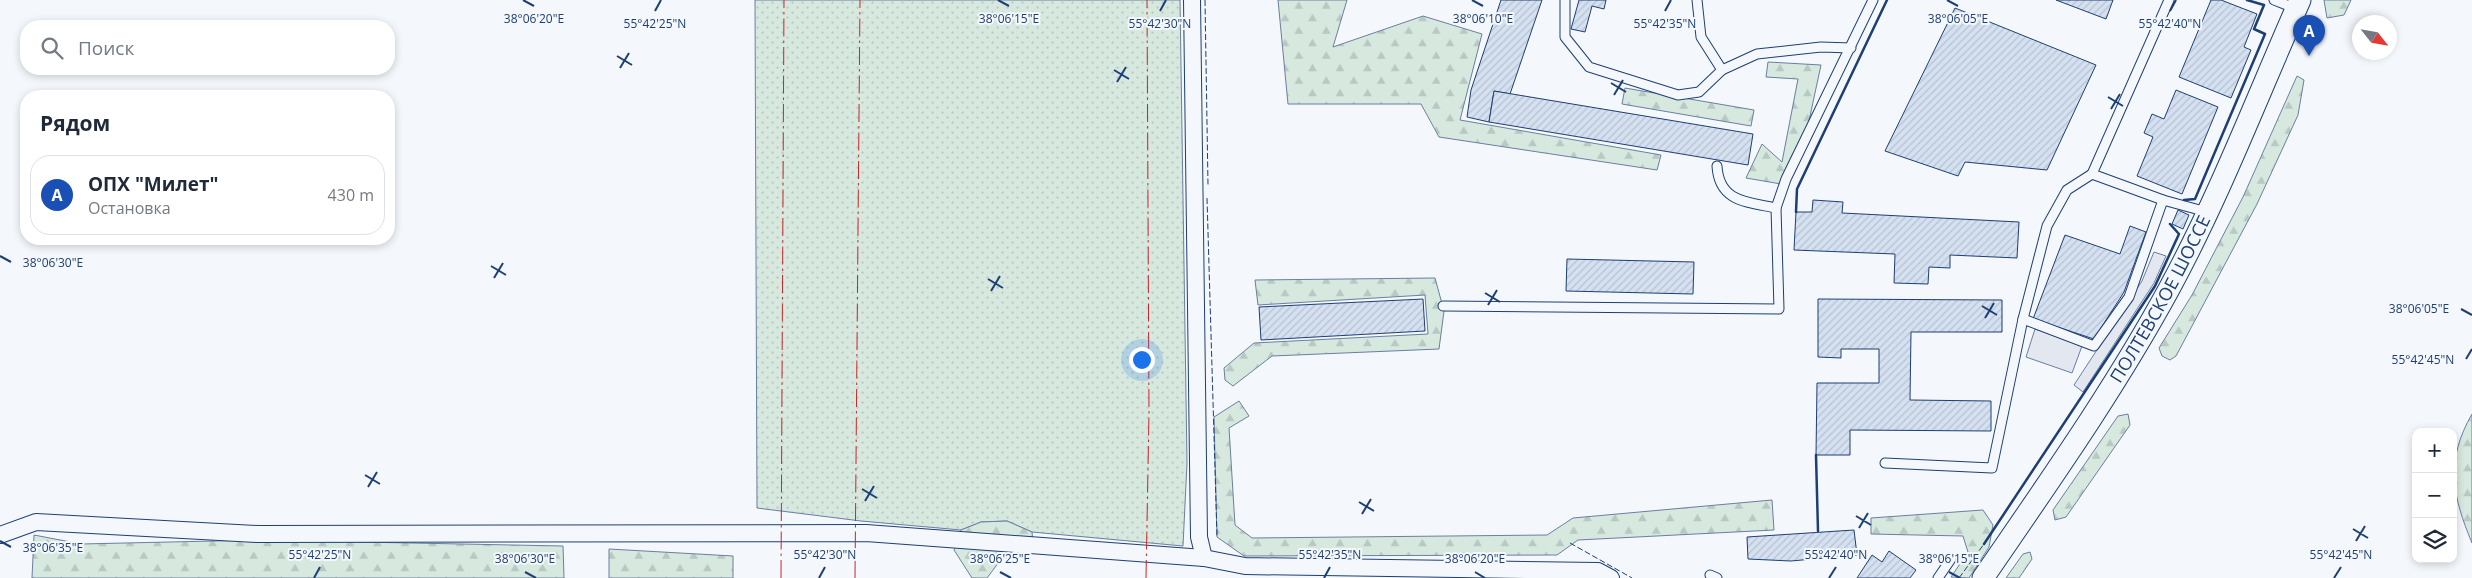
<!DOCTYPE html>
<html lang="ru">
<head>
<meta charset="utf-8">
<style>
  :root { --surface:#fff; --page:#f2f2f3; --text:#1f2937; --muted:#747a83; --line:#e0e1e3; --accent:#db2777 }
  body { margin:0; font-family:"Open Sans",sans-serif; background:var(--page); color:var(--text) }
  .controls { position:absolute; right:15px; bottom:15px; display:grid; overflow:hidden; border-radius:10px; box-shadow:0 2px 8px #0003 }
  .controls button { width:45px; height:45px; display:grid; place-items:center; padding:0; border:0; border-bottom:1px solid var(--line); background:var(--surface); color:var(--text); font:25px sans-serif }
  .compass { position:absolute; left:2352px; top:15px; width:45px; height:45px; border-radius:50%; background:var(--surface); box-shadow:0 2px 8px #0003; rotate:121deg }
  .you { position:absolute; left:1141px; top:359px; width:18px; height:18px; margin:-12px; border:4px solid #fff; border-radius:50%; background:#1a73e8; box-shadow:0 0 0 8px #1a73e833 }
  .badge { display:grid; place-items:center; width:32px; height:32px; border-radius:50%; background:var(--accent); color:#fff; font-size:16px; font-weight:700 }
  .pin { position:absolute; translate:-50% -41px; filter:drop-shadow(0 1px 2px #0008) }
  .pin::after { content:''; position:absolute; top:26px; width:18px; height:15px; background:inherit; clip-path:polygon(0 0,100% 0,50% 100%) }
  .list { margin:0; padding:0; list-style:none }
  h2 { display:flex; justify-content:space-between; align-items:center; height:65px; margin:0; padding:0 20px; font-size:21px }
  h2 small { font-size:16px; font-weight:400; color:var(--muted) }
  .list li { display:grid; grid-template-columns:32px 1fr auto; gap:15px; align-items:center; box-sizing:border-box; height:80px; margin:0 10px 10px; padding:0 10px; border:1px solid var(--line); border-radius:20px }
  .list b { display:block; font-size:19px; white-space:nowrap }
  .list p { margin:0; font-size:16px; white-space:nowrap; color:var(--muted) }
  .list em { font-size:16px; font-style:normal; color:var(--muted) }
  .icon { flex:none; width:28px; height:28px; fill:none; stroke:currentColor; stroke-width:2; stroke-linecap:round; stroke-linejoin:round }
  .map { position:relative; flex:none; width:2472px; height:578px; overflow:hidden }
  .search { position:absolute; background:var(--surface); box-shadow:0 2px 8px #0003; left:20px; top:20px; width:375px; height:55px; display:flex; align-items:center; gap:12px; box-sizing:border-box; padding:0 18px; border-radius:20px; color:var(--muted); font-size:19px }
  .panel { position:absolute; background:var(--surface); box-shadow:0 2px 8px #0003; left:20px; top:90px; width:375px; height:155px; border-radius:20px }
  .map>svg:first-child { display:block }
</style>
</head>
<body>
<div class="map">
<svg width="2472" height="578" viewBox="0 0 2472 578">
  <defs>
    <pattern id="grass-dots" width="8" height="8" patternUnits="userSpaceOnUse" patternTransform="scale(1.25)"><rect width="8" height="8" fill="#d7e8df"/><path d="M2 2h.1M6 6h.1" fill="none" stroke="#b8c8c3" stroke-width="1.8" stroke-linecap="round"/></pattern>
    <pattern id="forest-firs" width="22" height="20" patternUnits="userSpaceOnUse" patternTransform="scale(1.25)"><rect width="22" height="20" fill="#d7e8df"/><path d="M5 1l3.5 6h-7zM16 11l3.5 6h-7z" fill="#b8c8c3"/></pattern>
    <pattern id="building-hatch" width="6" height="6" patternUnits="userSpaceOnUse" patternTransform="scale(1.25)"><rect width="6" height="6" fill="#d5e0f0"/><path d="M-1 1l2-2M0 6l6-6M5 7l2-2" fill="none" stroke="#b6c1d1"/></pattern>
  </defs>
  <rect width="100%" height="100%" fill="#f4f7fb"/>
  <polygon fill="url(#grass-dots)" stroke="#687fa3" points="755,0 1180,0 1187,463 1183,546 1032,532 1007,521 981,522 961,530 861,521 757,508"/>
  <g fill="url(#forest-firs)" stroke="#687fa3">
    <polygon points="1278,0 1347,0 1333,47 1423,16 1482,34 1460,120 1661,155 1657,170 1439,137 1421,104 1288,104"/>
    <polygon points="2324,0 2351,0 2344,15 2327,18"/>
    <polygon points="1768,62 1821,65 1807,130 1781,184 1746,178 1762,144 1782,162 1798,79 1766,77"/>
    <polygon points="2297,76 2304,80 2298,115 2257,204 2176,356 2170,360 2162,356 2159,348 2192,295 2243,197"/>
    <polygon points="1625,88 1754,110 1751,126 1622,104"/>
    <polygon points="1435,278 1444,311 1439,349 1272,356 1233,386 1225,380 1224,368 1254,343 1428,334 1425,295 1258,305 1255,280"/>
    <polygon points="1239,401 1249,416 1229,428 1235,525 1252,538 1547,535 1573,518 1772,500 1774,530 1578,540 1557,555 1244,556 1217,537 1214,417"/>
    <polygon points="2128,414 2130,425 2066,517 2055,520 2053,510 2118,416"/>
    <path d="M2472 414V543C2452 495 2445 461 2472 414Z"/>
    <polygon points="1983,510 1993,525 1989,547 1969,578 1951,577 1968,552 1963,536 1871,534 1871,518"/>
    <polygon points="1007,521 1032,532 1033,543 1025,557 1002,558 987,578 972,578 954,550 961,530 981,522"/>
    <polygon points="34,535 81,544 259,540 563,546 564,578 32,578"/>
    <polygon points="609,549 733,556 733,578 609,578"/>
    <polygon points="2030,552 2032,559 2019,578 2006,578 2023,554"/>
  </g>
  <g fill="#e3e8f0" stroke="#687fa3">
    <polygon points="2154,252 2166,256 2154,283 2083,392 2074,385 2142,281"/>
    <polygon points="2035,329 2082,346 2072,373 2026,357"/>
  </g>
  <g fill="url(#building-hatch)" stroke="#1d3f73">
    <polygon points="1501,0 1542,0 1510,94 1494,91 1489,122 1467,117 1471,90"/>
    <polygon points="1579,0 1606,0 1604,9 1592,6 1585,32 1571,29"/>
    <polygon points="2056,0 2113,0 2106,19"/>
    <polygon points="2211,0 2221,0 2257,14 2244,47 2251,50 2231,98 2179,77"/>
    <polygon points="1955,8 2096,65 2047,170 1965,162 1958,176 1885,151"/>
    <polygon points="2176,90 2218,107 2182,194 2137,176 2153,137 2144,133 2152,114 2164,119"/>
    <polygon points="1494,91 1753,134 1748,165 1489,122"/>
    <polygon points="1813,200 1843,202 1842,213 2019,222 2017,258 1950,255 1950,268 1929,267 1928,284 1894,283 1895,254 1794,250 1796,212 1812,212"/>
    <polygon points="2178,210 2189,215 2183,229 2172,224"/>
    <polygon points="2130,226 2146,232 2124,292 2094,339 2033,319 2065,235 2120,254"/>
    <polygon points="1567,259 1694,262 1693,294 1566,291"/>
    <polygon points="1423,299 1425,331 1261,340 1259,307"/>
    <polygon points="1818,299 2002,300 2002,332 1911,332 1910,400 1991,401 1991,431 1850,430 1850,455 1816,455 1817,383 1879,383 1879,349 1841,349 1841,358 1818,357"/>
    <polygon points="1854,530 1857,555 1791,561 1748,559 1747,537"/>
    <polygon points="1889,551 1916,570 1910,578 1857,578 1872,555 1882,562"/>
  </g>
  <g fill="none" stroke-linecap="round" stroke-linejoin="round">
    <defs>
      <g id="service">
        <polyline points="1565,0 1565,37 1589,67 1678,95 1699,92 1722,70 1757,54 1821,47 1851,48"/>
        <polyline points="1697,0 1701,37 1722,70"/>
        <polyline points="2169,0 2092,174 2163,200 2207,212"/>
        <polyline points="2274,0 2297,9"/>
        <path d="M1717 166C1719 202 1747 202 1776 208"/>
        <polyline points="1443,306 1779,309 1776,208 1786,179 1873,0"/>
        <polyline points="2023,319 2094,346 2129,297 2163,200"/>
        <polyline points="1885,463 1992,468 2023,319 2047,226 2067,190 2092,174"/>
        <polyline points="1710,575 1717,578"/>
        <polyline points="1938,578 1951,559"/>
      </g>
      <g id="minor">
        <polyline points="1192,0 1199,537 1204,558"/>
        <polyline points="0,535 36,522 258,534 866,533 1204,558 1245,566 1598,571 1611,578"/>
      </g>
      <g id="tertiary">
        <path id="s1" d="M1983 578C2048 483 2114 390 2169 289 2219 197 2258 95 2300 0"/>
      </g>
    </defs>
    <use href="#service" stroke="#1d3f73" stroke-width="11"/>
    <use href="#minor" stroke="#1d3f73" stroke-width="18"/>
    <use href="#tertiary" stroke="#1d3f73" stroke-width="23"/>
    <use href="#service" stroke="#f4f7fb" stroke-width="9"/>
    <use href="#minor" stroke="#f4f7fb" stroke-width="16"/>
    <use href="#tertiary" stroke="#f4f7fb" stroke-width="21"/>
    <g stroke="#1d3f73" stroke-width="1" stroke-dasharray="6 2.5" stroke-linecap="butt">
      <polyline points="1205,0 1208,185"/>
      <polyline points="1207,198 1217,537"/>
      <polyline points="1570,543 1632,578"/>
      <polyline points="1959,578 1984,544"/>
    </g>
    <g stroke="#1d3f73" stroke-width="2.5">
      <polyline points="2184,200 2195,199 2265,34 2254,29 2264,5 2247,0"/>
      <polyline points="1796,212 1797,189 1887,0"/>
      <polyline points="1816,455 1818,531"/>
      <polyline points="1984,544 2155,286 2179,234 2170,224"/>
    </g>
    <g stroke="#c62828" stroke-width="1" stroke-dasharray="18 4 2.5 4" stroke-linecap="butt">
      <polyline points="781,578 784,0"/>
      <polyline points="855,578 860,0"/>
      <polyline points="1146,578 1149,413 1147,0"/>
    </g>
  </g>
  <path fill="none" stroke="#1d3f73" stroke-width="2" d="M523 0 534 6M998 0 1009 6M1472 0 1483 6M1947 0 1958 6M655 11 661 0M1160 11 1166 0M1665 11 1671 0M2170 11 2176 0M617 56 632 65M620 68 629 53M1114 70 1129 79M1117 82 1126 67M1611 83 1626 92M1614 95 1623 80M2108 97 2123 106M2111 109 2120 94M0 256 11 262M491 266 506 275M494 278 503 263M988 279 1003 288M991 291 1000 276M1485 293 1500 302M1488 305 1497 290M1982 306 1997 315M2461 309 2472 315M1985 318 1994 303M2466 359 2472 349M365 475 380 484M368 487 377 472M862 489 877 498M865 501 874 486M1359 502 1374 511M1362 514 1371 499M1856 516 1871 525M1859 528 1868 513M2353 529 2368 538M0 541 11 547M2356 541 2365 526M525 572 536 578M1000 572 1011 578M1475 572 1485 578M1949 572 1960 578M314 578 320 567M819 578 825 567M1324 578 1330 567M1829 578 1836 567M2334 578 2341 567"/>
  <g text-anchor="middle" stroke-width="4" stroke-linejoin="round" paint-order="stroke">
    <g font-size="18" fill="#1d3f73" stroke="#f4f7fb">
      <text dy="6" stroke="none"><textPath href="#s1" startOffset="331">ПОЛТЕВСКОЕ ШОССЕ</textPath></text>
    </g>
  </g>
  <g font-size="12" text-anchor="middle" fill="#1d3f73" stroke="#f4f7fb" stroke-width="4" stroke-linejoin="round" paint-order="stroke">
    <text x="534" y="23">38°06'20"E</text>
    <text x="1009" y="23">38°06'15"E</text>
    <text x="1483" y="23">38°06'10"E</text>
    <text x="1958" y="23">38°06'05"E</text>
    <text x="2170" y="28">55°42'40"N</text>
    <text x="655" y="28">55°42'25"N</text>
    <text x="1160" y="28">55°42'30"N</text>
    <text x="1665" y="28">55°42'35"N</text>
    <text x="53" y="267">38°06'30"E</text>
    <text x="2419" y="313">38°06'05"E</text>
    <text x="2423" y="364">55°42'45"N</text>
    <text x="53" y="552">38°06'35"E</text>
    <text x="320" y="559">55°42'25"N</text>
    <text x="825" y="559">55°42'30"N</text>
    <text x="1330" y="559">55°42'35"N</text>
    <text x="1836" y="559">55°42'40"N</text>
    <text x="2341" y="559">55°42'45"N</text>
    <text x="525" y="563">38°06'30"E</text>
    <text x="1000" y="563">38°06'25"E</text>
    <text x="1475" y="563">38°06'20"E</text>
    <text x="1949" y="563">38°06'15"E</text>
  </g>
</svg>
<div class="controls">
<button>+</button>
<button>−</button>
<button><svg class="icon" aria-label="layers" viewBox="0 0 24 24"><path d="M12 4l9 5-9 5-9-5zM3 14l9 5 9-5"/></svg></button>
</div>
<svg class="compass" viewBox="-18 -18 36 36"><path d="M0-13l5 13h-10z" fill="#e53935"/><path d="M0 13l5-13h-10z" fill="#747a83"/></svg>
<div class="you"></div>
<div class="pin badge" style="left:2309px;top:56px;background:#1a4fb4">A</div>
<div class="search"><svg class="icon" aria-label="search" viewBox="0 0 24 24"><circle cx="10" cy="10" r="6"/><path d="M15 15l6 6"/></svg>Поиск</div>
<section class="panel">
<h2>Рядом<small></small></h2>
<ul class="list">
<li><span class="badge" style="background:#1a4fb4">A</span><div><b>ОПХ &quot;Милет&quot;</b><p>Остановка</p></div><em>430 m</em></li>
</ul>
</section>
</div>
</body>
</html>
